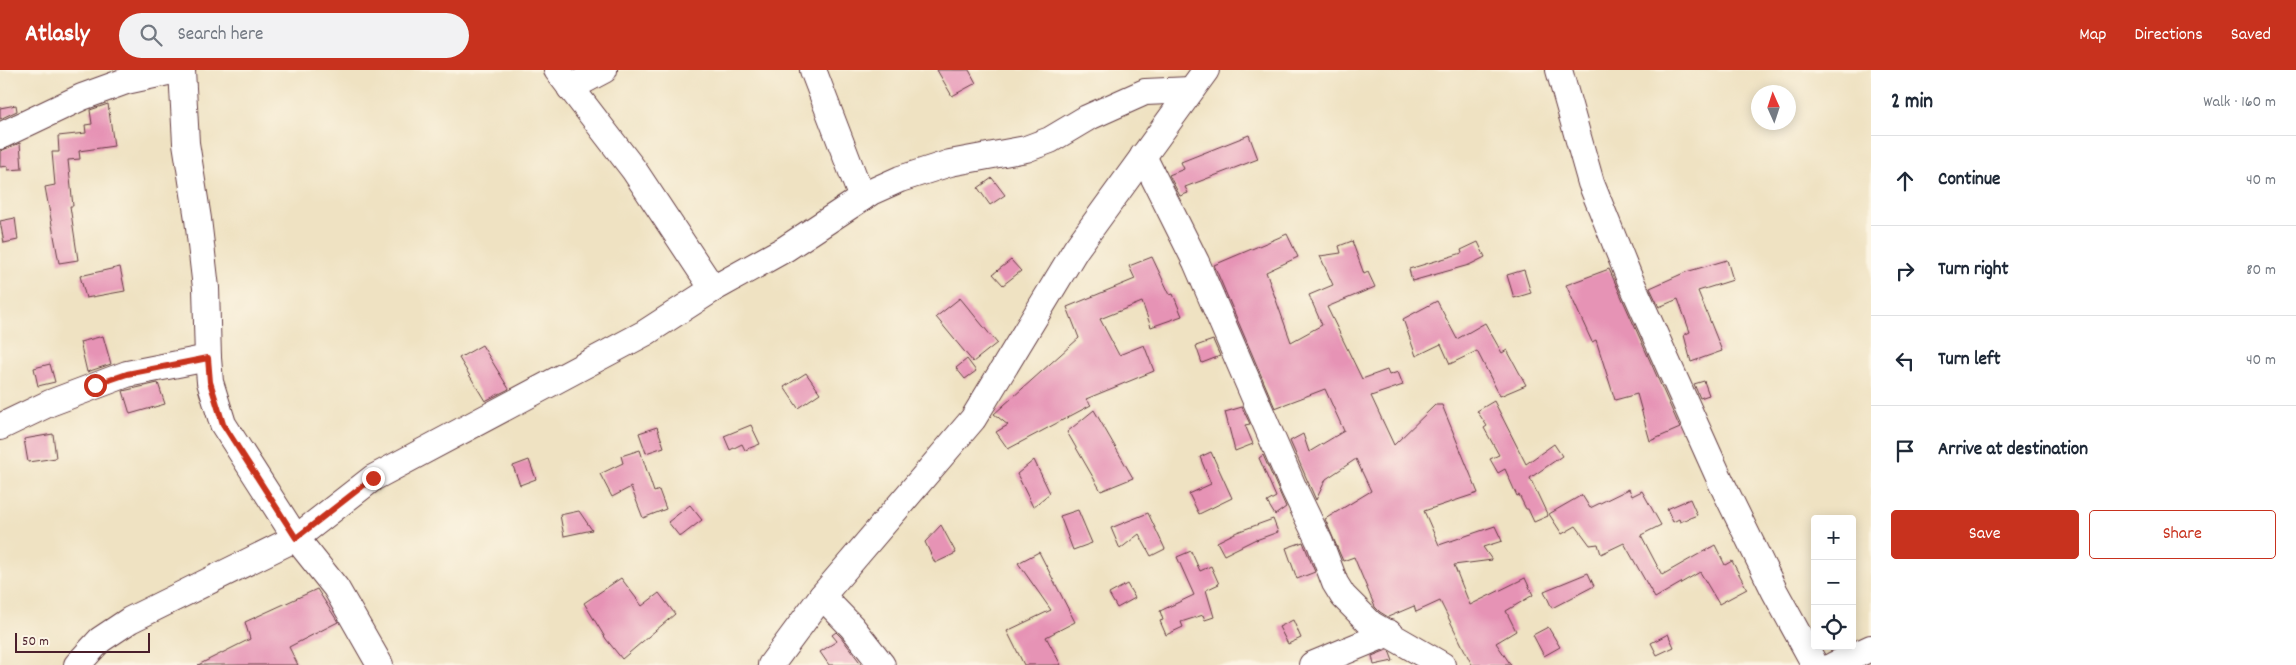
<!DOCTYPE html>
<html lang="en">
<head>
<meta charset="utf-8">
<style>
  :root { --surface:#fff; --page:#f2f2f3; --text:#1f2937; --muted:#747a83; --line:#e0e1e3; --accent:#c8321e }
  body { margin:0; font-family:Dekko,sans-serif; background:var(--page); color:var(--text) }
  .controls { position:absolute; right:15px; bottom:15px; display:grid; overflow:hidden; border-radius:5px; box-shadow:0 2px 12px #0003 }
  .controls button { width:45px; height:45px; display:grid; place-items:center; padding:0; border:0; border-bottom:1px solid var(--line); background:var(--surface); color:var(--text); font:25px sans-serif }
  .compass { position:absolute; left:1751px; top:15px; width:45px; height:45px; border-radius:50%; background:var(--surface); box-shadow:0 2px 12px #0003; rotate:357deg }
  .scale { position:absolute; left:15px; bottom:12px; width:135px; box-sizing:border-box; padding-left:5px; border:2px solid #4a1f2b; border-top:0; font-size:14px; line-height:18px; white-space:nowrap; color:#4a1f2b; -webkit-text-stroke:4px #fcf5e5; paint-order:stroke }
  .stop { position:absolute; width:15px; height:15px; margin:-11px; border:4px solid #c8321e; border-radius:50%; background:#fff }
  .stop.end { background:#c8321e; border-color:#fff; box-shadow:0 1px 5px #0008 }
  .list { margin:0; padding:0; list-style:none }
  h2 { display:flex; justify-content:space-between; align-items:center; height:65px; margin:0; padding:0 20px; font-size:21px }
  h2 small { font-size:16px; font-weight:400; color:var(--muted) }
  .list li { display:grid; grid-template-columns:32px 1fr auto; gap:15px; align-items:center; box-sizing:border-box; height:90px; padding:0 20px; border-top:1px solid var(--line) }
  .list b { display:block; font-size:19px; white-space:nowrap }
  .list em { font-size:16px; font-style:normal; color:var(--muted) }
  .actions { display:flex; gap:10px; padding:15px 20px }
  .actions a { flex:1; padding:11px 0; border:1px solid var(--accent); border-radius:5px; text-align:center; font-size:18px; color:var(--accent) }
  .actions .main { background:var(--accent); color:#fff }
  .icon { flex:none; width:28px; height:28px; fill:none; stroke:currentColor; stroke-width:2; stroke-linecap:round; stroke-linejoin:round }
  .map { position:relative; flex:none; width:1871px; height:595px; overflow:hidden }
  header { display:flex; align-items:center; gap:30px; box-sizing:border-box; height:70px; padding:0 25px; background:var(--accent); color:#fff }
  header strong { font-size:24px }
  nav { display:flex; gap:28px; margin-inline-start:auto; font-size:18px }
  .search { width:350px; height:45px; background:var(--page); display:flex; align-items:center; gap:12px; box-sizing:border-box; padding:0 18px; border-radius:28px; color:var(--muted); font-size:19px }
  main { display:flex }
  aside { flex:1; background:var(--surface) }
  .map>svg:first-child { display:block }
</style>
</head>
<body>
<header>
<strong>Atlasly</strong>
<div class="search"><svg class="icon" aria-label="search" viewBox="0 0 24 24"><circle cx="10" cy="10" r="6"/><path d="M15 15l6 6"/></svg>Search here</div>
<nav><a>Map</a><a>Directions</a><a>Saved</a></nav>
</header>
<main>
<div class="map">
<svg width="1871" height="595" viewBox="0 0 1871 595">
  <rect width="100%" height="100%" fill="#fcf5e5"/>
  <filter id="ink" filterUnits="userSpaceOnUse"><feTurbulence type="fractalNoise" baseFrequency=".02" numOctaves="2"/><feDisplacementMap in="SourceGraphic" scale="10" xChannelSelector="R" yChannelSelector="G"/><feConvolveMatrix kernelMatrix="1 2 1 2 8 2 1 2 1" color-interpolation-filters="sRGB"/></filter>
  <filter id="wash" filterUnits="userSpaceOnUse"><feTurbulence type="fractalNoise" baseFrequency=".0096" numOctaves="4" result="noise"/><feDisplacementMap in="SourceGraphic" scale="20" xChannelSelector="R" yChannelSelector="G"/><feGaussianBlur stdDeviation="1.12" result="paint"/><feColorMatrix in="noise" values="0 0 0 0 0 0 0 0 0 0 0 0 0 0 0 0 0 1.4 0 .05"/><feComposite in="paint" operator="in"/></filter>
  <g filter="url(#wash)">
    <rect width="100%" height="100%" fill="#efe2c2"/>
    <g id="blocks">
      <g fill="#e693b5">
        <polygon points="937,0 969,0 976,13 952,26"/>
        <polygon points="108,34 114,76 79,81 80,89 68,90 73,136 70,136 78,190 59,193 45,117 55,115 52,82 59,82 58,66 86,63 85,55 92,54 90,40"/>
        <polygon points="16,35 17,41 0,49 0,38"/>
        <polygon points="1249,65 1258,89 1185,117 1188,123 1180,126 1169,105 1184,99 1181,92"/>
        <polygon points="20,73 22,99 8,100 8,96 0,97 0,81"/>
        <polygon points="992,108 1005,125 990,135 978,118"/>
        <polygon points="15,148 18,170 4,173 0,151"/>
        <polygon points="1287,164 1298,187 1266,202 1291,272 1322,255 1309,225 1333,215 1320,186 1341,183 1339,176 1352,171 1364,204 1368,202 1375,217 1327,237 1362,309 1387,300 1389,305 1398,302 1403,315 1371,326 1394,375 1435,335 1442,335 1478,423 1424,441 1439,475 1495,456 1502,471 1483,477 1492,490 1454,495 1470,535 1525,508 1533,525 1506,541 1516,561 1496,573 1511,595 1472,595 1440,531 1416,542 1414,536 1388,547 1380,542 1375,537 1354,487 1343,491 1325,449 1371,421 1356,389 1326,409 1316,430 1290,371 1303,364 1309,382 1344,361 1325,319 1275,338 1214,195"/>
        <polygon points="1478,172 1485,187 1469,195 1412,211 1409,199 1462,183 1461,180"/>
        <polygon points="1152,187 1170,225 1173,224 1182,246 1151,257 1142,232 1100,249 1119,285 1144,275 1154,301 1086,329 1091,335 1008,379 996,362 1008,355 994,344 1079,268 1067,237 1135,209 1129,196"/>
        <polygon points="1011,190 1021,201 1003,215 993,204"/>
        <polygon points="1727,190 1733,210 1698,221 1722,281 1691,292 1684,265 1690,262 1678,229 1659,237 1650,218 1686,202"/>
        <polygon points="120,197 125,221 86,228 80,206"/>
        <polygon points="1609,199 1680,358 1650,371 1637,324 1615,330 1596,270 1592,272 1566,215"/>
        <polygon points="1524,200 1531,223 1514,228 1507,205"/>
        <polygon points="960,228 997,273 973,292 936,247"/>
        <polygon points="1437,231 1457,269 1485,253 1502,283 1507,280 1526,315 1500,326 1477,281 1450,294 1441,274 1416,286 1403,249"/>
        <polygon points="103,266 111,294 87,302 80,272"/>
        <polygon points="1213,270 1220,286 1202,293 1196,276"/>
        <polygon points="482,275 509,319 485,331 459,288"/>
        <polygon points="967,289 976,301 965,309 956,298"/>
        <polygon points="50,294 55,312 38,316 34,298"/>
        <polygon points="806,303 820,323 798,338 784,317"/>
        <polygon points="1704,311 1709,325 1700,328 1694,314"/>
        <polygon points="158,313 165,334 130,344 123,321"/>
        <polygon points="1494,331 1526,394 1554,374 1562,386 1530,408 1548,446 1534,452 1528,439 1526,439 1519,425 1517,426 1505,399 1498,403 1490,389 1499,385 1484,358 1487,356 1477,341"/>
        <polygon points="1242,337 1250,354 1245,355 1253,374 1235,381 1225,342"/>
        <polygon points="1094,340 1133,408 1101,421 1067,362"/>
        <polygon points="751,355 760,374 745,380 742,374 730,380 724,366"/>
        <polygon points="657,357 664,377 646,383 639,363"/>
        <polygon points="53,364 56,388 28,392 24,369"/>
        <polygon points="640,380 654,422 659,420 666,439 643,448 631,417 612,427 600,404 623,393 621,386"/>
        <polygon points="1211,382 1232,428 1199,444 1189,424 1211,414 1200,387"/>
        <polygon points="1263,385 1286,437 1275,445 1267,432 1276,427 1259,388"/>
        <polygon points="529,390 536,409 520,415 513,396"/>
        <polygon points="1034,390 1050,423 1033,437 1017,404"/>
        <polygon points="1629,419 1632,426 1642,421 1661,455 1641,465 1662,505 1715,475 1725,495 1732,491 1747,519 1719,534 1700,502 1655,528 1624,473 1601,484 1598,474 1590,475 1576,456 1562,464 1549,444 1582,425 1590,438"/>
        <polygon points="1690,429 1697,445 1680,452 1679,449 1673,452 1667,439"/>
        <polygon points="690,435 702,450 680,467 668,452"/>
        <polygon points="1078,440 1092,473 1073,480 1060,446"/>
        <polygon points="579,441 592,460 564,466 560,445"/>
        <polygon points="1148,443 1165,479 1151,486 1139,464 1120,479 1111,458"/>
        <polygon points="1273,449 1278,462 1256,470 1256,469 1224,485 1217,472 1237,462"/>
        <polygon points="941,455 956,483 935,493 925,472"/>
        <polygon points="1303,472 1315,502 1297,509 1286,478"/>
        <polygon points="1191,481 1200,501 1211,496 1219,514 1206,520 1214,547 1205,550 1203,545 1181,552 1183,557 1166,565 1160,551 1163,550 1160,541 1194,525 1177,487"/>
        <polygon points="1039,482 1075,552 1046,567 1061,595 1024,595 1007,561 1051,540 1018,493"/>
        <polygon points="1588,503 1594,516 1552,538 1544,521"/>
        <polygon points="621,508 642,536 659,523 675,544 622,589 606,569 584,533"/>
        <polygon points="1127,514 1135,528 1117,538 1109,524"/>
        <polygon points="317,519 338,552 289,577 298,595 198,595 250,569 245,552"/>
        <polygon points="1293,550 1301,568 1288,574 1279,557"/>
        <polygon points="1548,557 1560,577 1544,586 1533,565"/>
        <polygon points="836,562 841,567 862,595 829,595 820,582 837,571 832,565"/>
        <polygon points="1668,564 1674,577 1657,585 1651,573"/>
        <polygon points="1387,580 1390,583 1393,591 1374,595 1372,586"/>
      </g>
    </g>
  </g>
  <g filter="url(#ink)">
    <use href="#blocks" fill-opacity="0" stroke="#633c42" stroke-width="1"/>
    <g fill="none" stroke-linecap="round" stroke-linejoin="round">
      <defs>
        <g id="minor">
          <polyline points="182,0 186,73 198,149 206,218 208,288 210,312 223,354 296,468 336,518 380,595"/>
          <polyline points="557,0 634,100 713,219"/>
          <polyline points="813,0 862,128"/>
          <polyline points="1559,0 1591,113 1629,207 1721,412 1775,522 1815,595"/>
          <polyline points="570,18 604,0"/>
          <polyline points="0,66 82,27 126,11 177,0"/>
          <polyline points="1143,86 1196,192 1294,419 1320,473 1335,513 1343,526 1371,554 1442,595"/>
          <polyline points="0,357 50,333 127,304 208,288"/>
          <polyline points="822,526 852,557 882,595"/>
          <polyline points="77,595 100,570 130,550 296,468 373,408 645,263 713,219 785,179 871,122 900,109 950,93 1026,79 1050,70 1087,48 1145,22 1191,20"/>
          <polyline points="771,595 822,526 973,349 1076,179 1206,0"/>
          <polyline points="1312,595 1389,563"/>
          <polyline points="1834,595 1871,578"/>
        </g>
      </defs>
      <use href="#minor" stroke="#633c42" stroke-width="28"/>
      <use href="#minor" stroke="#fff" stroke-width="26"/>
    </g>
  </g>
  <g fill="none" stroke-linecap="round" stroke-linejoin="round" filter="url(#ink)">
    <polyline stroke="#c8321e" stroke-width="6" points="95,315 127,304 208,288 210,312 223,354 296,468 373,408"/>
  </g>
</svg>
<div class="controls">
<button>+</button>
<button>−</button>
<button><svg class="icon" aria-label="locate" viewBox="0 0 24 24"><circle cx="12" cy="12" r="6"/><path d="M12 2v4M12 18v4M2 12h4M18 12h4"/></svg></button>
</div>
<svg class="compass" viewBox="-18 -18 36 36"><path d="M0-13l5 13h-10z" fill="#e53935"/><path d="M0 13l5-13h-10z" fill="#747a83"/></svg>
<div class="scale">50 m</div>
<div class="stop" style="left:95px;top:315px"></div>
<div class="stop end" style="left:373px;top:408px"></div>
</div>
<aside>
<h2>2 min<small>Walk · 160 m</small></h2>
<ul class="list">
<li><svg class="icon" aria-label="ahead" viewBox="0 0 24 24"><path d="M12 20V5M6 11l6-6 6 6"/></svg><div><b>Continue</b></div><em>40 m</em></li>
<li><svg class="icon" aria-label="right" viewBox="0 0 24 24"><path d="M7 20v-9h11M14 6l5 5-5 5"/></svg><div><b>Turn right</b></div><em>80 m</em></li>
<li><svg class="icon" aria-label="left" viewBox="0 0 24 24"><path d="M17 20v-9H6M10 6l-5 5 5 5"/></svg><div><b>Turn left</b></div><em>40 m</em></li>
<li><svg class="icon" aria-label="arrive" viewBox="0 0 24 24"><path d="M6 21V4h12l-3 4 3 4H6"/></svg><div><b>Arrive at destination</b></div></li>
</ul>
<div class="actions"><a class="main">Save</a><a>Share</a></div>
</aside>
</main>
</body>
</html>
